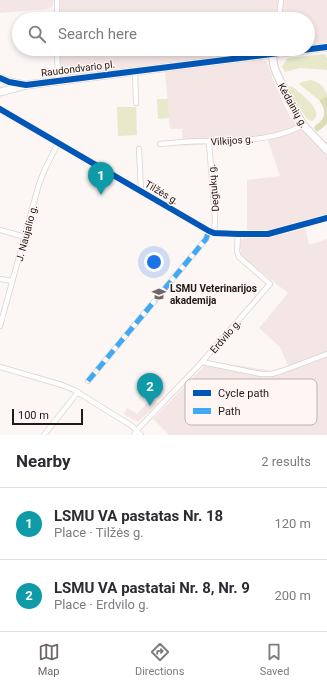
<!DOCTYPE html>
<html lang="en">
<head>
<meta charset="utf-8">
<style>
  :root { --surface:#fff; --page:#f2f2f3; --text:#2b2b33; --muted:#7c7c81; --line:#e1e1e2; --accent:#6e6765 }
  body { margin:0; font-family:Roboto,sans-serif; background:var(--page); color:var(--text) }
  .scale { position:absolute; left:12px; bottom:10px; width:71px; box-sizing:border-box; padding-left:4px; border:2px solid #221a17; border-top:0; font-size:11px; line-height:14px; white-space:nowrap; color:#221a17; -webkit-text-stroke:3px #fff5f2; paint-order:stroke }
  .you { position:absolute; left:154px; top:262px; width:14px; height:14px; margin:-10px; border:3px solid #fff; border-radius:50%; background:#1a73e8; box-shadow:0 0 0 6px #1a73e833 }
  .badge { display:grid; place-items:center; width:26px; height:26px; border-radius:50%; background:var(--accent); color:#fff; font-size:13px; font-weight:700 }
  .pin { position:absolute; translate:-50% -33px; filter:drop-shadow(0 1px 2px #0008) }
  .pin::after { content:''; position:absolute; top:21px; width:14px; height:12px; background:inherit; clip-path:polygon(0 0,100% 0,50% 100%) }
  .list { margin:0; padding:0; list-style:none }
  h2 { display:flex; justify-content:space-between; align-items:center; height:52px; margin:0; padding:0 16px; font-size:17px }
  h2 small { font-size:13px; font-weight:400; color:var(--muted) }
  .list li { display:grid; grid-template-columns:26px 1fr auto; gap:12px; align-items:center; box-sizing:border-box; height:72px; padding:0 16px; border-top:1px solid var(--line) }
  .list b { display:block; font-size:15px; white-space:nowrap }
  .list p { margin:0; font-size:13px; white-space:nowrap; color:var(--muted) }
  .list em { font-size:13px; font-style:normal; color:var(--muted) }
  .icon { flex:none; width:22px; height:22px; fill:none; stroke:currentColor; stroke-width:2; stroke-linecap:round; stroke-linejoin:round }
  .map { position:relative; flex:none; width:327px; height:435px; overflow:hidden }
  .search { position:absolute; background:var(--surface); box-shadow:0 2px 6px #0003; left:12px; right:12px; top:12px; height:44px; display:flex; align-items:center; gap:10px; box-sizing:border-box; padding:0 14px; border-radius:22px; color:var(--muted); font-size:15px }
  .sheet { height:196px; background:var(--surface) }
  nav { display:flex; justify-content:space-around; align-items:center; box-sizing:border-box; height:56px; border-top:1px solid var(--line); background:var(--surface); font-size:11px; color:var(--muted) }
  nav a { display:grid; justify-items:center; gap:2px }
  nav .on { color:var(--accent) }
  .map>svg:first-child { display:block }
</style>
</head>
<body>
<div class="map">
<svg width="327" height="435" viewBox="0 0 327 435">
  <rect width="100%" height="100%" fill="#fcf6f5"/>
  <g fill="#f4e6e4">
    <polygon points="0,0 54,0 52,7 47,9 0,13"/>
    <polygon points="60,0 327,0 327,42 308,44 308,19 59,19"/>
    <polygon points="60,49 271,49 60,76"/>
    <polygon points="261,60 265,61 268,64 273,80 290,117 327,154 327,214 279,229 266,231 247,231 247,180 280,176 268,140 183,146 182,129 170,129 165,72"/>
    <polygon points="305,226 309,245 327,239 327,435 169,435 153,419 209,361 273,371 288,366 280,347 259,328 288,293 241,256 240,243 242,239 245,238 262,237"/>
    <polygon points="153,398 158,403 138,422 124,414 127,408 137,414"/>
  </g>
  <g fill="#e8e8ca">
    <polygon points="325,54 327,58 327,70 300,68 285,72 282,66 288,58"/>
    <path d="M311 80C319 82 326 88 327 96L319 100 299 84 302 82Z"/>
    <path d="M289 86 293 87C300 93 327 113 312 121L307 119 288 90Z"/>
    <polygon points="157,99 168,99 169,118 158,119"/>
    <polygon points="117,107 136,107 137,135 118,136"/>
  </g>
  <path fill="#dcdcb6" d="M327 96V124L317 132 314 128C316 124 318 124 321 121 327 114 324 107 319 100Z"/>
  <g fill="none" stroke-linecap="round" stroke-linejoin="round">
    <defs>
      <g id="street">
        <polyline points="57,19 57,0"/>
        <polyline points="279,19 281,0"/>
        <polyline points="57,49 58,81"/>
        <polyline points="135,71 136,103"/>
        <polyline points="0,109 209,231 214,233 238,234 268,234 327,218"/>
        <polyline points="209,142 215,219 214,233"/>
        <path d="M160 144C174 143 189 141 203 141 232 142 278 140 303 125"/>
        <polyline points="139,149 141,191"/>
        <polyline points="0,230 25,237"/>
        <polyline points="0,279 12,281"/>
        <polyline points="0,326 39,184 45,169 58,143"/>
        <polyline points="202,362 261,374 271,374 282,371 327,354"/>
        <polyline points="0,367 62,385 74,390 132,426 141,435"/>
        <polyline points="88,381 206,239 209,231"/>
        <polyline points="44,435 78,392"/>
        <polyline points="134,435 137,430 202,362 270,284 239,257 237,252 238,234"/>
      </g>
      <g id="secondary">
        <polyline points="272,54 274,66 276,72 288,98 303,125 327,150"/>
        <polyline points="0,78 9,82 24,85"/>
        <polyline points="0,92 26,85 58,81 327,47"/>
      </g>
    </defs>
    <use href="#street" stroke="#d9d2d0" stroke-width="6"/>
    <use href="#secondary" stroke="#d9d2d0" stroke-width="9"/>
    <use href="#street" stroke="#fffefe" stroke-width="4.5"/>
    <use href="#secondary" stroke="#fffefe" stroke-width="7"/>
    <polyline stroke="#3fa9f5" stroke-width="5" stroke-dasharray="10 5" stroke-linecap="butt" points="88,381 206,239 209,231"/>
    <defs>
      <g id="cycleway">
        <polyline points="0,78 9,82 26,85 327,47"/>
        <polyline points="0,109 209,231 214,233 238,234 268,234 327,218"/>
      </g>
    </defs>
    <use href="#cycleway" stroke="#fff5f2" stroke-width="8"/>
    <use href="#cycleway" stroke="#0057b8" stroke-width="6"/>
  </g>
  <defs>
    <symbol id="university-bare" viewBox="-9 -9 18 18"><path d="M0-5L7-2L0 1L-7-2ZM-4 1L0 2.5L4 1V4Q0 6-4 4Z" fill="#6e6765" stroke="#fff5f2" stroke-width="2.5" paint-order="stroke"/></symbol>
  </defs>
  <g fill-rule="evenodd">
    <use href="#university-bare" x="149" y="284" width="20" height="20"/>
  </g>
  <g text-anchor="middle" stroke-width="3" stroke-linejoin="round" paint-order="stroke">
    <g font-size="10" fill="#221a17" stroke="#fff5f2">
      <text transform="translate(78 68) rotate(-7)" y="4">Raudondvario pl.</text>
      <text transform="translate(293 105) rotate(61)" y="4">Kėdainių g.</text>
      <text transform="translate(232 140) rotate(-4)" y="4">Vilkijos g.</text>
      <text transform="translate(213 188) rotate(-95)" y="4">Degtukų g.</text>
      <text transform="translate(162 192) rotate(31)" y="4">Tilžės g.</text>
      <text transform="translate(26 233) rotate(-75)" y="4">J. Naujalio g.</text>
      <text transform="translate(225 336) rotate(-49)" y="4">Erdvilo g.</text>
    </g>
    <g font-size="10" font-weight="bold" fill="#221a17" stroke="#fff5f2" text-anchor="start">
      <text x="170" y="292">LSMU Veterinarijos<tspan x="170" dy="12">akademija</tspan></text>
    </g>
  </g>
  <rect x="185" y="379" width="132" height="46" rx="6" fill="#fff5f2" stroke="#bdb3b0" stroke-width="1"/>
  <rect x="193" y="390" width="18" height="6" fill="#0057b8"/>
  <rect x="193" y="408" width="18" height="6" fill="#3fa9f5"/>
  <g font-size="11" fill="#221a17">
    <text x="218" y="397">Cycle path</text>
    <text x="218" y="415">Path</text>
  </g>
</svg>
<div class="scale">100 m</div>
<div class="you"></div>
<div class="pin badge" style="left:101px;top:195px;background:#0f9aa8">1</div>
<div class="pin badge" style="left:150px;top:406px;background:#0f9aa8">2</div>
<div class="search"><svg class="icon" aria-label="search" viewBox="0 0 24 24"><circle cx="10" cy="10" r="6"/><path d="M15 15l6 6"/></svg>Search here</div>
</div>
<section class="sheet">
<h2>Nearby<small>2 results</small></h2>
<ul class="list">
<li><span class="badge" style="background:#0f9aa8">1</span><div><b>LSMU VA pastatas Nr. 18</b><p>Place · Tilžės g.</p></div><em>120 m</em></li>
<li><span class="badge" style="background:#0f9aa8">2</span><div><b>LSMU VA pastatai Nr. 8, Nr. 9</b><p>Place · Erdvilo g.</p></div><em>200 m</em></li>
</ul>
</section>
<nav>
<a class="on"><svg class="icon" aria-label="map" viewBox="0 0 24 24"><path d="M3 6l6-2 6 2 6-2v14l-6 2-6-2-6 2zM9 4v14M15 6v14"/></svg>Map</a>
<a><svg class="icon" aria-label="directions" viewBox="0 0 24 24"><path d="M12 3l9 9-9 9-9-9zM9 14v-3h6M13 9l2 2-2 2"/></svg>Directions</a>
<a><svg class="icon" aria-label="saved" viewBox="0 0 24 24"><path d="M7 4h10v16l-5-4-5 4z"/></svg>Saved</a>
</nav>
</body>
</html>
